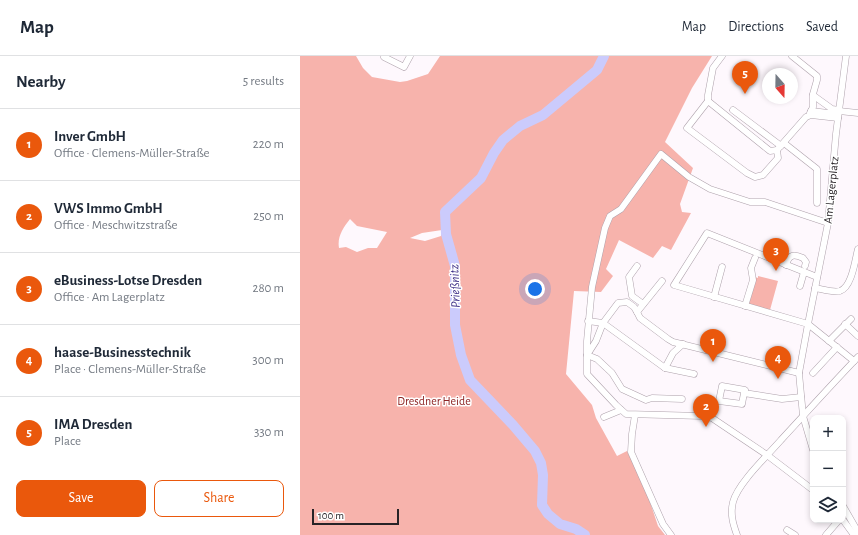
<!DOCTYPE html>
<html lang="en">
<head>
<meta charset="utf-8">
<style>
  :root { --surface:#fff; --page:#f2f2f3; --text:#1f2937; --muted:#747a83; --line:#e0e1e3; --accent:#ea580c }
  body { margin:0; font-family:"Alegreya Sans",sans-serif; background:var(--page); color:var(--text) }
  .controls { position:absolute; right:12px; bottom:12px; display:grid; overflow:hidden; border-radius:8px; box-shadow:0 2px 6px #0003 }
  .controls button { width:36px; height:36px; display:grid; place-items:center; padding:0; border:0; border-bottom:1px solid var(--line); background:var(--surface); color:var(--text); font:20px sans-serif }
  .compass { position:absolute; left:462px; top:12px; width:36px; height:36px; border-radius:50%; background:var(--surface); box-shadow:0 2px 6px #0003; rotate:160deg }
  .scale { position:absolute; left:12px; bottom:10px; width:87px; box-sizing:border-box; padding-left:4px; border:2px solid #282327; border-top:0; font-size:11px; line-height:14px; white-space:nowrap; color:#282327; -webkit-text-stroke:3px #fff; paint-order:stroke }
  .you { position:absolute; left:235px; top:233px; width:14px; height:14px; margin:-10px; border:3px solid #fff; border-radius:50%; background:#1a73e8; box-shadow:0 0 0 6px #1a73e833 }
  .badge { display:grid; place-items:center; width:26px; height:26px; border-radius:50%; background:var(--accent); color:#fff; font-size:13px; font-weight:700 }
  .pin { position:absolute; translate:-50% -33px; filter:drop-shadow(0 1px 2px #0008) }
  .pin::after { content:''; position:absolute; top:21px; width:14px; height:12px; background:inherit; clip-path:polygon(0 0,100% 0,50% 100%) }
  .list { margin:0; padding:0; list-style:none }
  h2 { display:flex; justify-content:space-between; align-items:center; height:52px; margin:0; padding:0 16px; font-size:17px }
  h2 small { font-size:13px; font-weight:400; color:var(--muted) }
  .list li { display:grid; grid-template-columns:26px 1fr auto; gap:12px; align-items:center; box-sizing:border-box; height:72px; padding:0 16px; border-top:1px solid var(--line) }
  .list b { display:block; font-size:15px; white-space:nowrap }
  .list p { margin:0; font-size:13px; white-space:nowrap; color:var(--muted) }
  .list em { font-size:13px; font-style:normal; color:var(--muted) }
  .actions { display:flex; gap:8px; padding:12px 16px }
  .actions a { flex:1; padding:9px 0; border:1px solid var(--accent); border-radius:8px; text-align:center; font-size:14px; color:var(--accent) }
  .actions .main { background:var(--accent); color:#fff }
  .icon { flex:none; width:22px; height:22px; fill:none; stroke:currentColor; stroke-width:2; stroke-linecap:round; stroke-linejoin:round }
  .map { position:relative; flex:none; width:558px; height:479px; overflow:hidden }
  header { display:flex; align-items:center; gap:24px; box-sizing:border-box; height:56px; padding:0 20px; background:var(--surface); border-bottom:1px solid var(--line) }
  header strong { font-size:19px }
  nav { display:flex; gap:22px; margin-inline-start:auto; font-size:14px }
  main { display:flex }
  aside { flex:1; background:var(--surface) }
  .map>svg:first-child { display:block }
</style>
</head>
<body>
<header>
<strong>Map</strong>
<nav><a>Map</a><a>Directions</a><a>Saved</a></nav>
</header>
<main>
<aside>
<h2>Nearby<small>5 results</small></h2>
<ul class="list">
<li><span class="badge">1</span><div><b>Inver GmbH</b><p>Office · Clemens-Müller-Straße</p></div><em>220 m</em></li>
<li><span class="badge">2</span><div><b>VWS Immo GmbH</b><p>Office · Meschwitzstraße</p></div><em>250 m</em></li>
<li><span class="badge">3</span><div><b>eBusiness-Lotse Dresden</b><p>Office · Am Lagerplatz</p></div><em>280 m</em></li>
<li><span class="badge">4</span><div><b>haase-Businesstechnik</b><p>Place · Clemens-Müller-Straße</p></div><em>300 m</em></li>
<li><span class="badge">5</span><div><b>IMA Dresden</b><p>Place</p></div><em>330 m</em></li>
</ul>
<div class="actions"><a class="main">Save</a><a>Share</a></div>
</aside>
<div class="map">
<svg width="558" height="479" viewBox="0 0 558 479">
  <rect width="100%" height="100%" fill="#fef8fd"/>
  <g fill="#f7b3ac" fill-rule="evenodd">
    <path d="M0 0H56L63 12 72 21 100 26 107 25 128 18 140 0H412L392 32 365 86 393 112 380 148 382 156 391 157 371 194 362 190 353 202 319 184 306 213 313 220 301 236 274 235 266 318 292 349 296 362 317 400 327 395 345 431 358 470 365 479H0ZM50 163 57 170 87 176 77 192H68L57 196 46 191 39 192C37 181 43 172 50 163ZM142 174 141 180 125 185 110 182 122 177Z"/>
    <polygon points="458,220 478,225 470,254 448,248 455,221 458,222"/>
  </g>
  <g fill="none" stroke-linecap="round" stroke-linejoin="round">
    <polyline stroke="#cbcbfc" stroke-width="10" points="285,479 276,473 260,468 248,458 242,449 243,419 241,407 235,395 213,369 170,324 161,299 155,269 155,210 146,178 145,156 181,122 194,97 203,84 220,70 243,59 297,14 304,0"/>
    <defs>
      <g id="minor">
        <polyline points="422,0 413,12 408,39 408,45 470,95 477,94 506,61 511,59 538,62"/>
        <polyline points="492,0 517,20 517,24 513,38 514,40 532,53 539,54"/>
        <polyline points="84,1 104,11 110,0"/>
        <polyline points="408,45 387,72 447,117 455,121 463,119 478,102 477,94"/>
        <polyline points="433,54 481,90"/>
        <polyline points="511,55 537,58"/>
        <polyline points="539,55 558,57"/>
        <polyline points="510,57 513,51 513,39"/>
        <polyline points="484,87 517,113 517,147"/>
        <path d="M486 209C489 198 494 198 503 202L506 206 505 210"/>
        <polyline points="337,210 329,221 332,240 343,248"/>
        <polyline points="517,221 407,177 374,229 508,268 554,305"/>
        <polyline points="362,225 337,256 340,262 368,283 373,286 499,317"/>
        <polyline points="500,230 504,216"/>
        <path d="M515 232C522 233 533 237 540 235 552 231 555 204 558 193"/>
        <polyline points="414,241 422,211"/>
        <polyline points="445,250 453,224 451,212 455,202"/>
        <polyline points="337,256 334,251 327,246 318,247 303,267 365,312 394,318"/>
        <polyline points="288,265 303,267 296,285 287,299 297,303 312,317 322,333 346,344 352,342 382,343"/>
        <polyline points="545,268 558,280"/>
        <polyline points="529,285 551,263"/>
        <polyline points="365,312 373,297 383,288"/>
        <polyline points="513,317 537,291"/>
        <polyline points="444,337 445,334 422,330 419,345 442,348 444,337 482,343 501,341"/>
        <polyline points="335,359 332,378 331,396 363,468 371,479"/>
        <polyline points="304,361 321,354"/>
        <polyline points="513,394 503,360 499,317 508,268 528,167 536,78 546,0"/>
        <polyline points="513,434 467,399 412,362 402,360 326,358 316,349 287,318 287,285 292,231 305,172 310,160 321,153 361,98 389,121 410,133 450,146 465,146 528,167"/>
        <polyline points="543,450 558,476"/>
        <polyline points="543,464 554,479"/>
        <polyline points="487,474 495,479"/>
        <path d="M437 479C433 468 430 458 433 446 438 427 468 399 481 384 507 356 532 328 558 301"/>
        <polyline points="526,479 539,464"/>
      </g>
    </defs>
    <use href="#minor" stroke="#aea1ab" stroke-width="7"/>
    <use href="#minor" stroke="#fff" stroke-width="6"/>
  </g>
  <g text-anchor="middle" stroke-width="3" stroke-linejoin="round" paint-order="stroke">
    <g font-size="12" fill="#282327" stroke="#fff">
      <text transform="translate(531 134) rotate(-84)" y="4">Am Lagerplatz</text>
    </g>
    <g font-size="12" fill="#8d2423" stroke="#fff">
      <text x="134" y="349">Dresdner Heide</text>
    </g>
    <g font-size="13" font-style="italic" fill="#3d2f87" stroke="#fff">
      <text transform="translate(154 230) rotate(-92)" y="5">Prießnitz</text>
    </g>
  </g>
</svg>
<div class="controls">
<button>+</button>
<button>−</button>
<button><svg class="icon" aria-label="layers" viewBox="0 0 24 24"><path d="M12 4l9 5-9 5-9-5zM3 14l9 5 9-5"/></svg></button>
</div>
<svg class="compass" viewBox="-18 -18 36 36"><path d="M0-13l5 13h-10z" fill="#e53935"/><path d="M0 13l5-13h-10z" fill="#747a83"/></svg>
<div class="scale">100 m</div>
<div class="you"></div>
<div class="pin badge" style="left:413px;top:306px">1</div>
<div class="pin badge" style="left:406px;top:371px">2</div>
<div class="pin badge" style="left:476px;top:215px">3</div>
<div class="pin badge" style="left:478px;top:323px">4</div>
<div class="pin badge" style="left:445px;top:38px">5</div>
</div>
</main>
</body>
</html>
